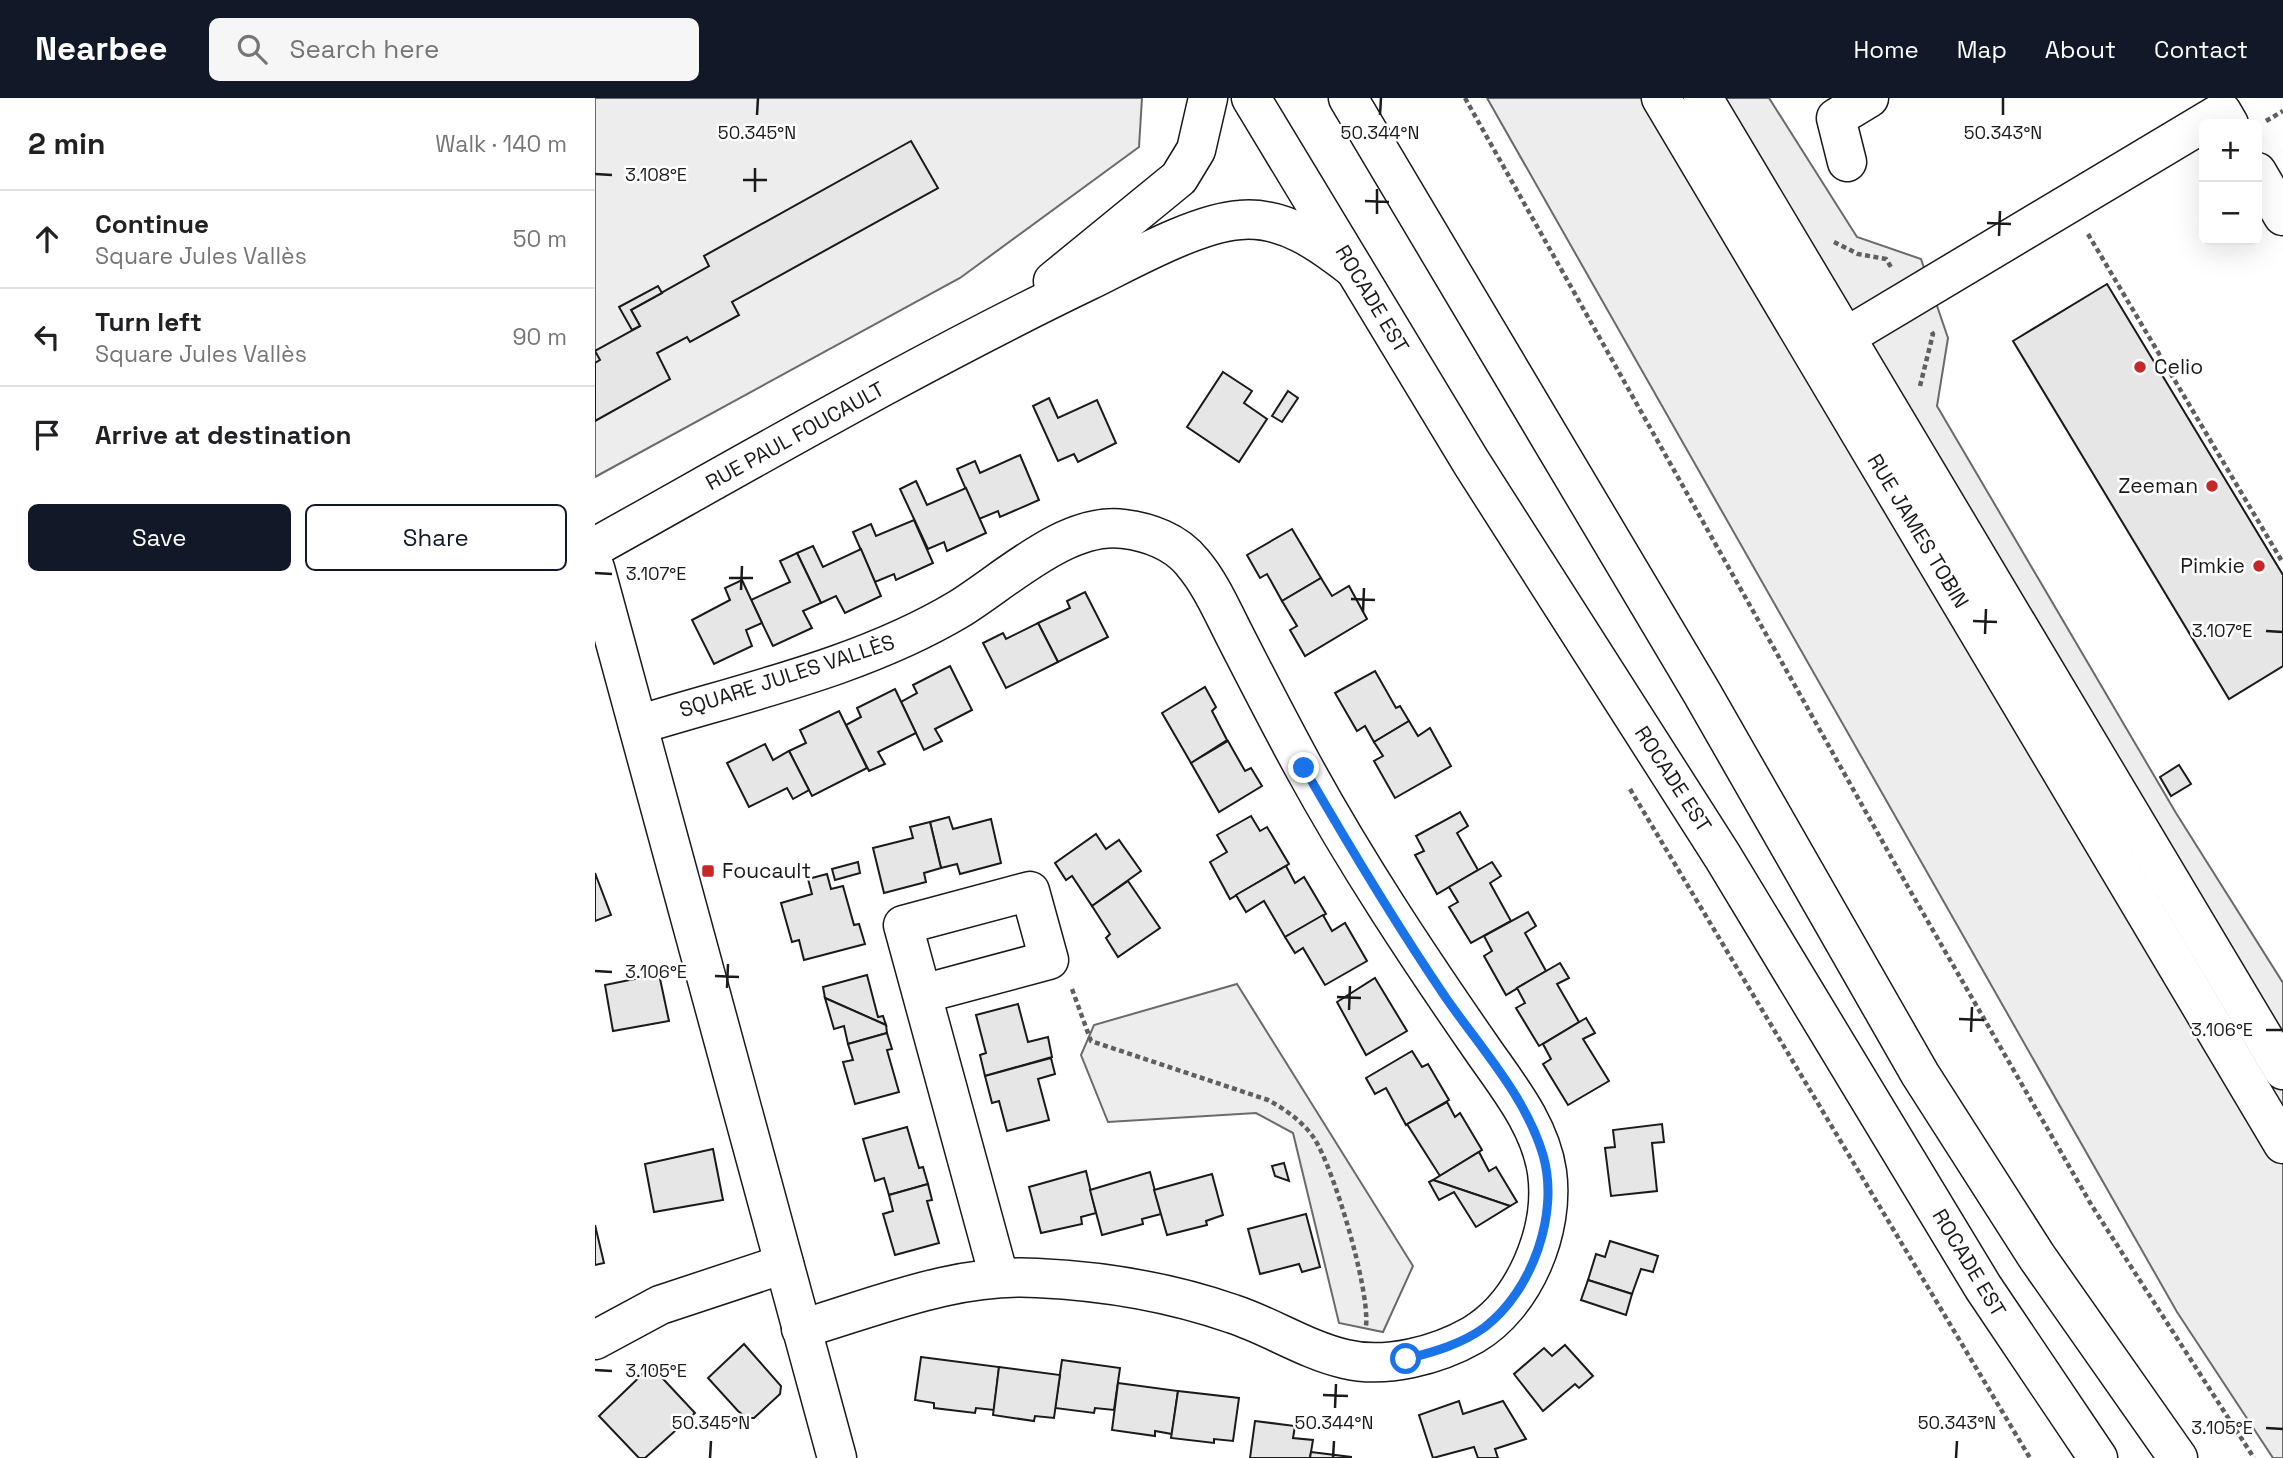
<!DOCTYPE html>
<html lang="en">
<head>
<meta charset="utf-8">
<style>
  :root { --surface:#fff; --page:#f6f6f6; --text:#202124; --muted:#757577; --line:#e0e0e0; --accent:#111827 }
  body { margin:0; font-family:"Space Grotesk",sans-serif; background:var(--page); color:var(--text) }
  .controls { position:absolute; right:21px; top:21px; display:grid; overflow:hidden; border-radius:10px; box-shadow:0 7px 28px #0002 }
  .controls button { width:63px; height:63px; display:grid; place-items:center; padding:0; border:0; border-bottom:2px solid var(--line); background:var(--surface); color:var(--text); font:35px sans-serif }
  .stop { position:absolute; width:21px; height:21px; margin:-16px; border:5px solid #1a73e8; border-radius:50%; background:#fff }
  .stop.end { background:#1a73e8; border-color:#fff; box-shadow:0 2px 7px #0008 }
  .list { margin:0; padding:0; list-style:none }
  h2 { display:flex; justify-content:space-between; align-items:center; height:91px; margin:0; padding:0 28px; font-size:30px }
  h2 small { font-size:23px; font-weight:400; color:var(--muted) }
  .list li { display:grid; grid-template-columns:46px 1fr auto; gap:21px; align-items:center; box-sizing:border-box; height:98px; padding:0 28px; border-top:2px solid var(--line) }
  .list b { display:block; font-size:26px; white-space:nowrap }
  .list p { margin:0; font-size:23px; white-space:nowrap; color:var(--muted) }
  .list em { font-size:23px; font-style:normal; color:var(--muted) }
  .actions { display:flex; gap:14px; padding:21px 28px }
  .actions a { flex:1; padding:16px 0; border:2px solid var(--accent); border-radius:10px; text-align:center; font-size:24px; color:var(--accent) }
  .actions .main { background:var(--accent); color:#fff }
  .icon { flex:none; width:38px; height:38px; fill:none; stroke:currentColor; stroke-width:2; stroke-linecap:round; stroke-linejoin:round }
  .map { position:relative; flex:none; width:1688px; height:1360px; overflow:hidden }
  header { display:flex; align-items:center; gap:42px; box-sizing:border-box; height:98px; padding:0 35px; background:var(--accent); color:#fff }
  header strong { font-size:33px }
  nav { display:flex; gap:38px; margin-inline-start:auto; font-size:24px }
  .search { width:490px; height:63px; background:var(--page); display:flex; align-items:center; gap:18px; box-sizing:border-box; padding:0 24px; border-radius:10px; color:var(--muted); font-size:26px }
  main { display:flex }
  aside { flex:1; background:var(--surface) }
  .map>svg:first-child { display:block }
</style>
</head>
<body>
<header>
<strong>Nearbee</strong>
<div class="search"><svg class="icon" aria-label="search" viewBox="0 0 24 24"><circle cx="10" cy="10" r="6"/><path d="M15 15l6 6"/></svg>Search here</div>
<nav><a>Home</a><a>Map</a><a>About</a><a>Contact</a></nav>
</header>
<main>
<aside>
<h2>2 min<small>Walk · 140 m</small></h2>
<ul class="list">
<li><svg class="icon" aria-label="ahead" viewBox="0 0 24 24"><path d="M12 20V5M6 11l6-6 6 6"/></svg><div><b>Continue</b><p>Square Jules Vallès</p></div><em>50 m</em></li>
<li><svg class="icon" aria-label="left" viewBox="0 0 24 24"><path d="M17 20v-9H6M10 6l-5 5 5 5"/></svg><div><b>Turn left</b><p>Square Jules Vallès</p></div><em>90 m</em></li>
<li><svg class="icon" aria-label="arrive" viewBox="0 0 24 24"><path d="M6 21V4h12l-3 4 3 4H6"/></svg><div><b>Arrive at destination</b></div></li>
</ul>
<div class="actions"><a class="main">Save</a><a>Share</a></div>
</aside>
<div class="map">
<svg width="1688" height="1360" viewBox="0 0 1688 1360">
  <rect width="100%" height="100%" fill="#fff"/>
  <g fill="#ededed" stroke="#6a6a6a" stroke-width="2">
    <polygon points="0,0 547,0 544,49 365,180 0,379"/>
    <polygon points="892,0 1174,0 1262,139 1326,161 1353,240 1342,308 1581,715 1688,885 1688,1360 1678,1360 1582,1214"/>
    <polygon points="642,886 818,1168 788,1234 744,1225 698,1035 661,1015 513,1024 486,957 499,927"/>
  </g>
  <g fill="#e6e6e6" stroke="#1a1a1a" stroke-width="2">
    <polygon points="316,43 343,90 137,204 144,217 95,244 92,239 62,255 75,281 0,323 0,265 5,262 0,253 45,228 36,212 114,168 109,158"/>
    <polygon points="1512,186 1688,477 1688,568 1634,601 1418,243"/>
    <polygon points="63,188 67,195 36,212 45,228 37,232 24,209"/>
    <polygon points="628,274 657,293 649,305 672,321 644,364 592,329"/>
    <polygon points="693,293 703,300 687,324 677,318"/>
    <polygon points="454,300 463,320 502,302 521,345 483,364 479,356 463,363 438,308"/>
    <polygon points="425,357 444,402 405,419 403,413 384,421 362,371 380,363 385,375"/>
    <polygon points="321,383 332,407 371,390 391,435 352,453 349,444 333,451 305,391"/>
    <polygon points="319,422 338,465 301,482 299,476 280,484 258,434 276,426 281,438"/>
    <polygon points="697,431 726,480 687,503 672,476 665,480 652,457"/>
    <polygon points="218,448 228,469 266,451 286,498 250,515 241,498 226,505 202,455"/>
    <polygon points="202,455 226,505 208,513 217,530 178,548 156,502 195,484 185,463"/>
    <polygon points="726,480 737,498 754,488 772,521 710,558 695,532 702,528 687,503"/>
    <polygon points="147,482 167,525 151,532 157,548 119,566 97,522 135,502 130,490"/>
    <polygon points="490,494 513,539 463,564 443,525 475,510 472,503"/>
    <polygon points="443,525 463,564 411,590 388,545 408,535 411,541"/>
    <polygon points="355,568 377,612 340,631 347,643 329,652 306,604 322,595 318,587"/>
    <polygon points="780,573 801,610 805,608 814,623 779,644 770,628 762,633 740,595"/>
    <polygon points="610,589 621,609 617,613 632,642 596,665 567,615"/>
    <polygon points="300,591 321,635 283,654 290,666 274,673 251,627 266,619 262,610"/>
    <polygon points="244,613 272,670 217,698 194,653 211,645 205,632"/>
    <polygon points="814,623 823,638 835,630 856,668 800,700 779,663 788,658 779,644"/>
    <polygon points="633,643 650,673 656,670 667,688 624,714 596,665"/>
    <polygon points="170,646 178,662 194,653 214,692 198,701 192,690 154,709 132,665"/>
    <polygon points="1584,667 1596,686 1576,698 1565,679"/>
    <polygon points="865,714 873,728 862,735 883,772 842,796 820,757 829,753 821,738"/>
    <polygon points="656,718 665,733 672,729 694,766 635,801 615,764 632,754 622,737"/>
    <polygon points="354,719 358,731 396,721 406,765 365,776 362,766 346,770 335,724"/>
    <polygon points="335,724 346,770 329,775 331,784 289,795 278,750 318,740 315,729"/>
    <polygon points="501,736 511,751 524,742 546,773 497,808 477,778 471,782 460,765"/>
    <polygon points="263,764 265,775 240,782 237,771"/>
    <polygon points="897,764 906,778 895,785 916,823 876,845 854,809 863,804 854,789"/>
    <polygon points="691,768 700,785 709,779 731,816 690,839 669,803 651,814 641,797"/>
    <polygon points="0,775 16,817 0,823"/>
    <polygon points="232,776 236,791 248,788 259,827 264,826 270,846 209,862 204,842 197,844 186,805 217,796 213,781"/>
    <polygon points="533,783 565,830 523,859 511,840 515,836 497,808"/>
    <polygon points="933,814 941,828 930,835 951,873 911,897 889,858 897,853 889,838"/>
    <polygon points="728,817 737,833 750,825 772,863 730,887 708,850 700,855 690,839"/>
    <polygon points="965,865 974,880 962,886 984,924 944,948 921,910 930,905 922,890"/>
    <polygon points="64,876 74,923 18,933 10,887"/>
    <polygon points="272,877 283,919 288,918 291,927 230,900 228,889"/>
    <polygon points="780,880 812,933 771,957 742,904"/>
    <polygon points="230,900 291,927 292,935 253,946 249,928 239,931"/>
    <polygon points="423,906 433,944 453,939 457,959 390,978 385,957 391,955 381,917"/>
    <polygon points="991,920 1000,935 988,941 1014,983 973,1007 948,966 956,961 948,946"/>
    <polygon points="292,935 297,951 292,952 304,994 260,1006 248,964 258,962 253,946"/>
    <polygon points="817,953 827,969 833,966 854,1002 811,1027 791,990 780,996 771,980"/>
    <polygon points="456,960 460,976 443,981 454,1022 412,1033 404,1003 397,1005 390,978"/>
    <polygon points="852,1004 860,1019 865,1015 887,1052 845,1078 812,1026"/>
    <polygon points="1067,1026 1069,1044 1057,1045 1062,1093 1016,1098 1010,1050 1020,1049 1018,1032"/>
    <polygon points="312,1029 324,1070 328,1069 333,1086 294,1097 289,1080 280,1083 268,1041"/>
    <polygon points="118,1051 128,1102 59,1114 50,1066"/>
    <polygon points="884,1054 894,1073 901,1069 922,1104 915,1108 838,1082"/>
    <polygon points="689,1065 694,1083 680,1078 677,1068"/>
    <polygon points="491,1073 501,1115 486,1119 487,1126 446,1135 434,1089"/>
    <polygon points="555,1074 566,1116 547,1121 548,1126 507,1137 495,1092"/>
    <polygon points="617,1076 628,1117 611,1123 612,1127 572,1137 559,1092"/>
    <polygon points="838,1082 915,1108 881,1129 859,1094 844,1102 834,1084"/>
    <polygon points="333,1086 337,1102 332,1103 344,1145 300,1157 288,1116 298,1113 294,1097"/>
    <polygon points="711,1116 725,1169 707,1174 704,1166 665,1176 653,1131"/>
    <polygon points="0,1127 9,1165 0,1167"/>
    <polygon points="1015,1143 1063,1158 1058,1174 1046,1171 1037,1196 993,1182 1001,1156 1010,1159"/>
    <polygon points="993,1182 1037,1196 1031,1217 986,1202"/>
    <polygon points="149,1246 186,1288 185,1296 159,1320 152,1320 143,1313 113,1280"/>
    <polygon points="970,1247 998,1278 984,1290 980,1286 948,1313 919,1276 949,1250 957,1258"/>
    <polygon points="326,1259 404,1269 399,1312 381,1310 380,1315 339,1310 339,1305 320,1302"/>
    <polygon points="467,1262 525,1270 519,1312 500,1310 499,1315 460,1310"/>
    <polygon points="56,1268 100,1315 50,1360 44,1360 4,1318"/>
    <polygon points="404,1269 465,1277 459,1320 440,1318 439,1323 398,1317"/>
    <polygon points="523,1285 583,1293 577,1336 560,1333 560,1338 517,1332"/>
    <polygon points="583,1293 644,1300 638,1343 619,1341 619,1345 576,1340"/>
    <polygon points="864,1303 868,1316 908,1303 931,1341 900,1351 903,1360 883,1360 879,1349 838,1360 824,1317"/>
    <polygon points="660,1323 700,1328 698,1340 718,1342 715,1360 655,1360"/>
    <polygon points="716,1354 756,1359 756,1360 715,1360"/>
  </g>
  <g fill="none" stroke-linecap="round" stroke-linejoin="round">
    <defs>
      <g id="minor">
        <polyline points="1066,0 1688,1046"/>
        <polyline points="1108,0 1688,972"/>
        <polyline points="1252,64 1241,20 1274,0"/>
        <polyline points="1662,74 1688,118"/>
        <polyline points="458,183 584,80 601,52 613,0"/>
        <polyline points="1229,252 1627,14 1634,26"/>
        <path d="M0 449C163 358 325 264 493 183 534 163 601 125 645 122 689 118 726 145 759 171"/>
        <polyline points="0,470 242,1360"/>
        <path d="M43 627C150 594 267 569 364 511 411 482 472 423 529 431 554 434 581 444 597 464 616 486 628 515 641 540 663 583 685 626 708 668 761 765 822 857 885 948 911 986 945 1026 952 1074 960 1132 930 1206 878 1237 843 1257 791 1271 750 1261 711 1252 675 1228 638 1216 575 1194 508 1183 442 1180 361 1175 284 1208 206 1231"/>
        <polyline points="327,896 454,862 435,793 308,827 404,1179"/>
        <polyline points="0,1242 65,1207 189,1166"/>
      </g>
      <g id="major">
        <polyline points="656,0 876,364 1128,759 1388,1189 1503,1360"/>
        <polyline points="753,0 1107,595 1325,976 1442,1159 1583,1360"/>
      </g>
    </defs>
    <use href="#minor" stroke="#1a1a1a" stroke-width="41"/>
    <use href="#major" stroke="#1a1a1a" stroke-width="41"/>
    <g stroke="#5f5f5f" stroke-width="4.5" stroke-dasharray="5 3.5" stroke-linecap="butt">
      <polyline points="870,0 1313,789 1497,1108 1659,1360"/>
      <polyline points="1671,23 1688,13"/>
      <polyline points="1493,136 1688,465"/>
      <polyline points="1239,144 1263,156 1291,161 1296,169"/>
      <polyline points="1325,288 1338,236 1336,233"/>
      <polyline points="1035,691 1435,1360"/>
      <path d="M477 891 496 943 673 1002C690 1011 708 1024 719 1040 739 1071 775 1192 771 1228"/>
    </g>
    <use href="#minor" stroke="#fff" stroke-width="38"/>
    <use href="#major" stroke="#fff" stroke-width="38"/>
  </g>
  <g fill="none" stroke-linecap="round" stroke-linejoin="round">
    <path stroke="#1a73e8" stroke-width="9" d="M709 670C754 748 800 825 851 900 885 949 931 999 948 1057 965 1115 937 1193 890 1229 867 1246 839 1254 811 1261"/>
  </g>
  <path fill="none" stroke="#1a1a1a" stroke-width="2.5" d="M162 17 163 0M785 17 786 0M1408 17V0M0 76 17 77M148 82H172M160 94V70M770 103 794 104M782 116V91M1392 125 1416 126M1404 138 1405 113M0 475 17 476M134 480H158M146 492 147 468M756 501 780 502M768 514 769 490M1378 523 1402 524M1671 533 1688 534M1390 536 1391 511M0 873 17 874M120 878 144 879M132 890 133 866M742 899 766 900M754 912 755 888M1364 921 1389 922M1671 932H1688M1376 934 1377 909M0 1272 17 1273M728 1297 753 1298M740 1310 741 1286M1671 1330 1688 1331M115 1360 116 1343M738 1360 739 1343M1361 1360 1362 1343"/>
  <g fill="#c62828" stroke="#fff" stroke-width="2.5">
    <circle cx="1545" cy="269" r="7"/>
    <circle cx="1617" cy="388" r="7"/>
    <circle cx="1664" cy="468" r="7"/>
    <rect x="106" y="766" width="14" height="14" rx="3.5"/>
  </g>
  <g text-anchor="middle" stroke-width="5" stroke-linejoin="round" paint-order="stroke">
    <g font-size="21" fill="#1a1a1a" stroke="#fff">
      <text transform="translate(777 201) rotate(59)" y="7">ROCADE EST</text>
      <text transform="translate(200 338) rotate(-29)" y="7">RUE PAUL FOUCAULT</text>
      <text transform="translate(1323 433) rotate(59)" y="7">RUE JAMES TOBIN</text>
      <text transform="translate(192 578) rotate(-18)" y="7">SQUARE JULES VALLÈS</text>
      <text transform="translate(1078 681) rotate(57)" y="7">ROCADE EST</text>
      <text transform="translate(1374 1165) rotate(59)" y="7">ROCADE EST</text>
    </g>
    <g font-size="21" fill="#1a1a1a" stroke="#fff" text-anchor="start">
      <text x="1559" y="276">Celio</text>
      <text x="1603" y="395" text-anchor="end">Zeeman</text>
      <text x="1650" y="475" text-anchor="end">Pimkie</text>
      <text x="127" y="780">Foucault</text>
    </g>
  </g>
  <g font-size="18" text-anchor="middle" fill="#1a1a1a" stroke="#fff" stroke-width="5" stroke-linejoin="round" paint-order="stroke">
    <text x="162" y="41">50.345°N</text>
    <text x="785" y="41">50.344°N</text>
    <text x="1408" y="41">50.343°N</text>
    <text x="61" y="83">3.108°E</text>
    <text x="61" y="482">3.107°E</text>
    <text x="1627" y="539">3.107°E</text>
    <text x="61" y="880">3.106°E</text>
    <text x="1627" y="938">3.106°E</text>
    <text x="61" y="1279">3.105°E</text>
    <text x="116" y="1331">50.345°N</text>
    <text x="739" y="1331">50.344°N</text>
    <text x="1362" y="1331">50.343°N</text>
    <text x="1627" y="1336">3.105°E</text>
  </g>
</svg>
<div class="controls">
<button>+</button>
<button>−</button>
</div>
<div class="stop" style="left:811px;top:1261px"></div>
<div class="stop end" style="left:709px;top:670px"></div>
</div>
</main>
</body>
</html>
